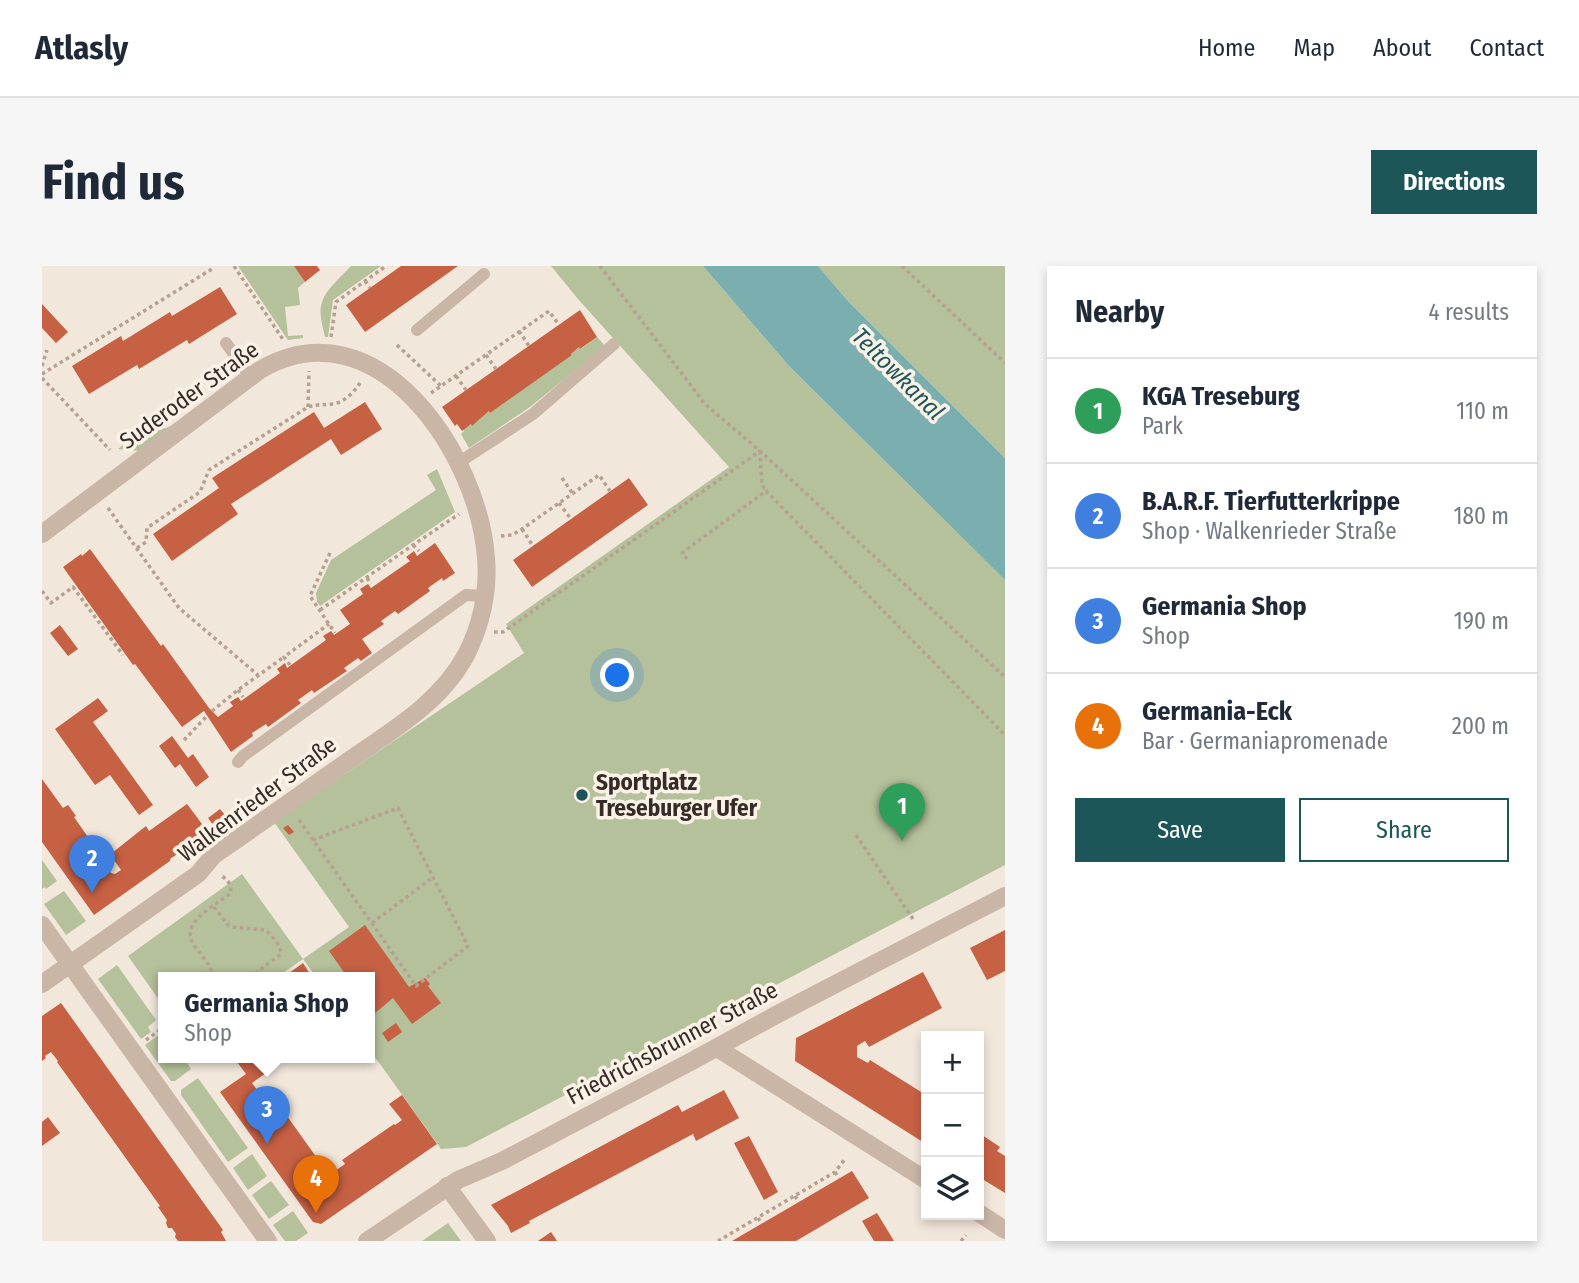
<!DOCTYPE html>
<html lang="en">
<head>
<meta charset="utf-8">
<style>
  :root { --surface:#fff; --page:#f6f6f7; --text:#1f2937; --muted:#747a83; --line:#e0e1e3; --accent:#1d5658 }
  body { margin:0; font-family:"Fira Sans Condensed",sans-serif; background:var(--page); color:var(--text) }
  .controls { position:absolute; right:21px; bottom:21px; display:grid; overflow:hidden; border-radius:0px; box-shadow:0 4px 10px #0003 }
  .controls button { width:63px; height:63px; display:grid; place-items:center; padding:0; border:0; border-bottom:2px solid var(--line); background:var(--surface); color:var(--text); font:35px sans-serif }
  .you { position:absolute; left:576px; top:410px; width:24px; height:24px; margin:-18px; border:5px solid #fff; border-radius:50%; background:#1a73e8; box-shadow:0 0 0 10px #1a73e833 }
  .badge { display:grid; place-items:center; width:46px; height:46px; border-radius:50%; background:var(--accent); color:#fff; font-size:23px; font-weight:700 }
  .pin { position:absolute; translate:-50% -58px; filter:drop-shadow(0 2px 4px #0008) }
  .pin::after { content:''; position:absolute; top:37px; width:24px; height:21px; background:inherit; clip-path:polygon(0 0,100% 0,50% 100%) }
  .popup { position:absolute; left:116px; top:706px; width:217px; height:91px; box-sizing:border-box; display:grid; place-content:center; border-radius:0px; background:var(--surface); filter:drop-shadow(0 2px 5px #0005); font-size:23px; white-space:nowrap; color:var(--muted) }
  .popup b { font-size:26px; color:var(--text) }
  .popup::after { content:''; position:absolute; left:50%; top:100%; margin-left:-14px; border:14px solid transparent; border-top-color:var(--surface) }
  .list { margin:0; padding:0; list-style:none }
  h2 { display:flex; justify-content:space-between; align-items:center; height:91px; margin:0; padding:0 28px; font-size:30px }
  h2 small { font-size:23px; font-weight:400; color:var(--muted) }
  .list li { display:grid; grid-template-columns:46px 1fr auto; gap:21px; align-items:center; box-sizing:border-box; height:105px; padding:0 28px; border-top:2px solid var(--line) }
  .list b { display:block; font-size:26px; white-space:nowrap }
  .list p { margin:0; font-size:23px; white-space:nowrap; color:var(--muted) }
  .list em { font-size:23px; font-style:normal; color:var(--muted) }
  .actions { display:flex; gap:14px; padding:21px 28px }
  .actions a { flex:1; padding:16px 0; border:2px solid var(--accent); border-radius:0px; text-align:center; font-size:24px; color:var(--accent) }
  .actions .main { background:var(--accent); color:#fff }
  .icon { flex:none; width:38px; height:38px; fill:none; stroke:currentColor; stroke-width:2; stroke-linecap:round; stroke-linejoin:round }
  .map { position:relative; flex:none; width:963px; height:975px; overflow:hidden; border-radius:0px }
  header { display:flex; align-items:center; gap:42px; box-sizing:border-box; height:98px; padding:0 35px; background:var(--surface); border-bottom:2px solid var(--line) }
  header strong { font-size:33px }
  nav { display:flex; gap:38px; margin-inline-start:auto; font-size:24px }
  .intro { display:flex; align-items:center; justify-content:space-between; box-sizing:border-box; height:168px; padding:0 42px }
  h1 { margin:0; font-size:49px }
  .button { padding:18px 32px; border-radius:0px; background:var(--accent); color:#fff; font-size:24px; font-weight:700 }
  main { display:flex; gap:42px; padding:0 42px }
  aside { flex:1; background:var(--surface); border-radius:0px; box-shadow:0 4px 10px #0003 }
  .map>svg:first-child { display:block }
</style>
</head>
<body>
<header>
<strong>Atlasly</strong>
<nav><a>Home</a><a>Map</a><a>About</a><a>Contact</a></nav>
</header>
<div class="intro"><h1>Find us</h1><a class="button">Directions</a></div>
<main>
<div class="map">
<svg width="963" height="975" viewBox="0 0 963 975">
  <rect width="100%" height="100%" fill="#f2e7db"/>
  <g fill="#b5c19b">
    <polygon points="196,0 253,0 263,16 256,22 258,39 243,41 246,70 261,69 261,72 246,74"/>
    <path d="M309 0H339L291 34 286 71H283C281 61 276 46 280 36 284 23 300 10 309 0Z"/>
    <polygon points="509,0 661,0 747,100 963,314 963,599 424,881 399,883 328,784 328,712 275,712 261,693 234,712 122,712 122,741 86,690 200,608 261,693 307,661 232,556 482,387 464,358 687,201 536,33"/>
    <polygon points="776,0 963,0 963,192 806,35"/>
    <polygon points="555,71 563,80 552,89 488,141 427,182 419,168 422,165 421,163 429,158 431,159 447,145 530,89 529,88 537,81 539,83"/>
    <polygon points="134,158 99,185 76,183 100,165 124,162"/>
    <polygon points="395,203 413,246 278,340 275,336 274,327 289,294 394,224 385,209"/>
    <polygon points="0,594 15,615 4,623 3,621 0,623"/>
    <polygon points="22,625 44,655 24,669 2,638"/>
    <polygon points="75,699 114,754 106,761 109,766 99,773 56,713"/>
    <polygon points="122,765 122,792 142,792 149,803 133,815 129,815 103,779"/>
    <polygon points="156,812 206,882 186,896 139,829 139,824"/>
    <polygon points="210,888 225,910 206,924 191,902"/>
    <polygon points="229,915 247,939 227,953 210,929"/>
    <polygon points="251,945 266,967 254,975 243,975 231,959"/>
    <polygon points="406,957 419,975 380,975"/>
  </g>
  <polygon fill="#7aaeaf" points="661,0 776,0 806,35 963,192 963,314 747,100"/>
  <g fill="#c76144">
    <polygon points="252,0 275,0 278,4 263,16"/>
    <polygon points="359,0 416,0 323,66 304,39"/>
    <polygon points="178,21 195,48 147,78 145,74 97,103 95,99 47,128 30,100 79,70 81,75 128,46 130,50"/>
    <polygon points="0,38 26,66 14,77 0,62"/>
    <polygon points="538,44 555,71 538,83 537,81 529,88 530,89 448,147 447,145 430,160 429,158 420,165 415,158 413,160 400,141"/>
    <polygon points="323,136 340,163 299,189 289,173 189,238 196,248 130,295 111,268 177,222 170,212 272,146 282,162"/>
    <polygon points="587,212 606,239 490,321 471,294"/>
    <polygon points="393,277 413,307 401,315 400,312 386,322 388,325 356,348 353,345 339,355 342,358 320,373 330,387 319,395 316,392 302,402 305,405 272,427 270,424 256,434 259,437 226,461 224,458 210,467 211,470 189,486 162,445 140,461 93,398 91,399 21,301 39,288 40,290 48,283 119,380 121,378 167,442 176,451 191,440 188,436 196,431 199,435 238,407 235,403 243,397 245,402 284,374 281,370 289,365 292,369 308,358 298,344 321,328 318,323 326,318 329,322 368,295 364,291 372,285 375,290"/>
    <polygon points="18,359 36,383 26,390 8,367"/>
    <polygon points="56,432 66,445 51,456 111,539 97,549 68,509 53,519 13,463"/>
    <polygon points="130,470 146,492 151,488 167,511 154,521 138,498 133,502 117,480"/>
    <polygon points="0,513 21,542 26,539 34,550 32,551 62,594 62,597 69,607 73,608 79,604 70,591 72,590 70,587 104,560 107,565 145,538 160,558 158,560 165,569 148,582 147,580 128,593 128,595 52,649 0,576"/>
    <polygon points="178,543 187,554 174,563 166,552"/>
    <polygon points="246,559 252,566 247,569 241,562"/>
    <polygon points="323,659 367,721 383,712 388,718 386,720 399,737 370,758 351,732 332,748 328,743 328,712 306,712 287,685"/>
    <polygon points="963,664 963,705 945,714 928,682"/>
    <polygon points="261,697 268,708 263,712 240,712"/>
    <polygon points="881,706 900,742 827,781 823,775 815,780 815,791 826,797 828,794 884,829 884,878 753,795 754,772"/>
    <polygon points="19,737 181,964 179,966 184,975 136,975 133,971 134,968 130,962 126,962 124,957 125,954 116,941 118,940 15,796 16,795 9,786 3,790 4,792 0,795 0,750"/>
    <polygon points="354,757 360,766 346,776 340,767"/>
    <polygon points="192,792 245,792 210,817 238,855 245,850 287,909 303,898 300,894 352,858 353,859 360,854 347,838 360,829 395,878 279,958 271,956 178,826 204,808"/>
    <polygon points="682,824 697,852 654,875 651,868 487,955 488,957 469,967 466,960 449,939 636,839 640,846"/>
    <polygon points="6,851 18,867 0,880 0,856"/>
    <polygon points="937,867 958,881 955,885 963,890 963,927 937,911"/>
    <polygon points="707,870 736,926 722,934 692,877"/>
    <polygon points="810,905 827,932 754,975 690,975"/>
    <polygon points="835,947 852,975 832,975 820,955"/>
    <polygon points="509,966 515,975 496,975"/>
  </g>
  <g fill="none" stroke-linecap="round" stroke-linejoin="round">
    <g stroke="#b6a091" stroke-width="3.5" stroke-dasharray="3.5 3.5" stroke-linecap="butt">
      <polyline points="192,0 242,75"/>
      <polyline points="558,0 663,138 718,185 963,411"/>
      <polyline points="860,0 963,97"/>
      <polyline points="323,15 328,22"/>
      <polyline points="477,65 487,80"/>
      <polyline points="289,71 294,36 344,0"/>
      <polyline points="355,79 399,120"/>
      <polyline points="444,89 454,103"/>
      <polyline points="0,100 5,84"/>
      <polyline points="0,108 170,3 171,0"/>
      <polyline points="414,110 424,124"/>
      <polyline points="0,112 68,184"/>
      <polyline points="389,127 507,45 517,59"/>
      <polyline points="266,141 267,105"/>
      <polyline points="718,185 720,219 724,225"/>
      <polyline points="520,212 531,228"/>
      <polyline points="517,237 529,253"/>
      <polyline points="66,242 137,342 216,409"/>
      <polyline points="480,263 491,280"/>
      <polyline points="459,270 470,269 480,263 557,209 568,225"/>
      <polyline points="371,279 377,285"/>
      <path d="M95 282 104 276 105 262 158 226 167 204 266 141C275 138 282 139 290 138 302 137 312 126 318 117"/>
      <polyline points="288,287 268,330 293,367"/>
      <polyline points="645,293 640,287 724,225 963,469"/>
      <polyline points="325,312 329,318"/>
      <polyline points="0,325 9,337 31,321 81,389"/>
      <polyline points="278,344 371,279 417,248"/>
      <polyline points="452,366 461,366 718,185"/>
      <polyline points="248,399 242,391 287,358"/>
      <polyline points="196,424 201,431"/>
      <polyline points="170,445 196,424 242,391"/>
      <polyline points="142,474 165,450"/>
      <polyline points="257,554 374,720 426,680 356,542 271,574"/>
      <polyline points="814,569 871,653"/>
      <path d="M172 641 186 659 190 661 223 664C230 669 239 680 239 688L207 712"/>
      <polyline points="330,657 390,612"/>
      <path d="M172 712C170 702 164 695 158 687 155 683 150 678 149 672 143 654 175 638 188 628 191 619 185 613 178 609"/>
      <polyline points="104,774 122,761"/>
      <polyline points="793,906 797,912"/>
      <polyline points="753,930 757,936"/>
      <polyline points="716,952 719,957"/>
      <polyline points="676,975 793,906 803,893"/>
      <polyline points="919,975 924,969"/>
    </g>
    <g stroke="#cab6a7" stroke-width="12">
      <polyline points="375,64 442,8"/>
      <polyline points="184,77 208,110"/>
      <polyline points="416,197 491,148 572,78"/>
      <polyline points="196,496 201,490 424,329 443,330"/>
    </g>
    <g stroke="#cab6a7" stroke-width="18">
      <path d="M0 268 218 104C335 35 437 189 444 292 447 325 439 360 424 389 398 438 346 467 302 498 259 528 216 559 172 589L156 608 0 718"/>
      <polyline points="0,659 226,975"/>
      <polyline points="675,782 884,914"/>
      <polyline points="405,920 445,975"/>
      <polyline points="937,947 963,964"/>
      <polyline points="325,975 416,914 460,895 650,795 734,749 963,630"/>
    </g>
  </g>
  <circle fill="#1d5658" stroke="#faf1e7" stroke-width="2.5" cx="540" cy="529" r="7"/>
  <g text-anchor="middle" stroke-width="7" stroke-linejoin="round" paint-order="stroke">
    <g font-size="23" fill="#362c27" stroke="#faf1e7">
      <text transform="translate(147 129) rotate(-36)" y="8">Suderoder Straße</text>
      <text transform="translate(215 533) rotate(-37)" y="8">Walkenrieder Straße</text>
      <text transform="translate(630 777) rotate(-28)" y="8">Friedrichsbrunner Straße</text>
    </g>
    <g font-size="23" font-weight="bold" fill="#362c27" stroke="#faf1e7" text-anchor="start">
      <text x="554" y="524">Sportplatz<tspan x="554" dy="26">Treseburger Ufer</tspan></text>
    </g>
    <g font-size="24" font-style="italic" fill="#1d5658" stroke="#faf1e7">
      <text transform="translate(856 108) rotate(45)" y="8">Teltowkanal</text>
    </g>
  </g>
</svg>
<div class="controls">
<button>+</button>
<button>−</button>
<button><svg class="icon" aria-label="layers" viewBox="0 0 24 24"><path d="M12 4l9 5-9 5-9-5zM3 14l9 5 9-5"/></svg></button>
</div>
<div class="you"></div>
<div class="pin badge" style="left:860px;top:575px;background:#2e9e5b">1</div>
<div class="pin badge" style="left:50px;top:627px;background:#3f7fe0">2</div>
<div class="pin badge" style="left:225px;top:878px;background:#3f7fe0">3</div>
<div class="popup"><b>Germania Shop</b>Shop</div>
<div class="pin badge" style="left:274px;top:947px;background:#e8710a">4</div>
</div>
<aside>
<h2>Nearby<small>4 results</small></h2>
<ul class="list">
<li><span class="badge" style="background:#2e9e5b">1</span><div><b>KGA Treseburg</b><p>Park</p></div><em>110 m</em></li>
<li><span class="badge" style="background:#3f7fe0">2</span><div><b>B.A.R.F. Tierfutterkrippe</b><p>Shop · Walkenrieder Straße</p></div><em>180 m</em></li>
<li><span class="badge" style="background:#3f7fe0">3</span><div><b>Germania Shop</b><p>Shop</p></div><em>190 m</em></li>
<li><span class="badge" style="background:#e8710a">4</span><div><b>Germania-Eck</b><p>Bar · Germaniapromenade</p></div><em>200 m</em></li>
</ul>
<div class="actions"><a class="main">Save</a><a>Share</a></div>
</aside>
</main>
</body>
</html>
